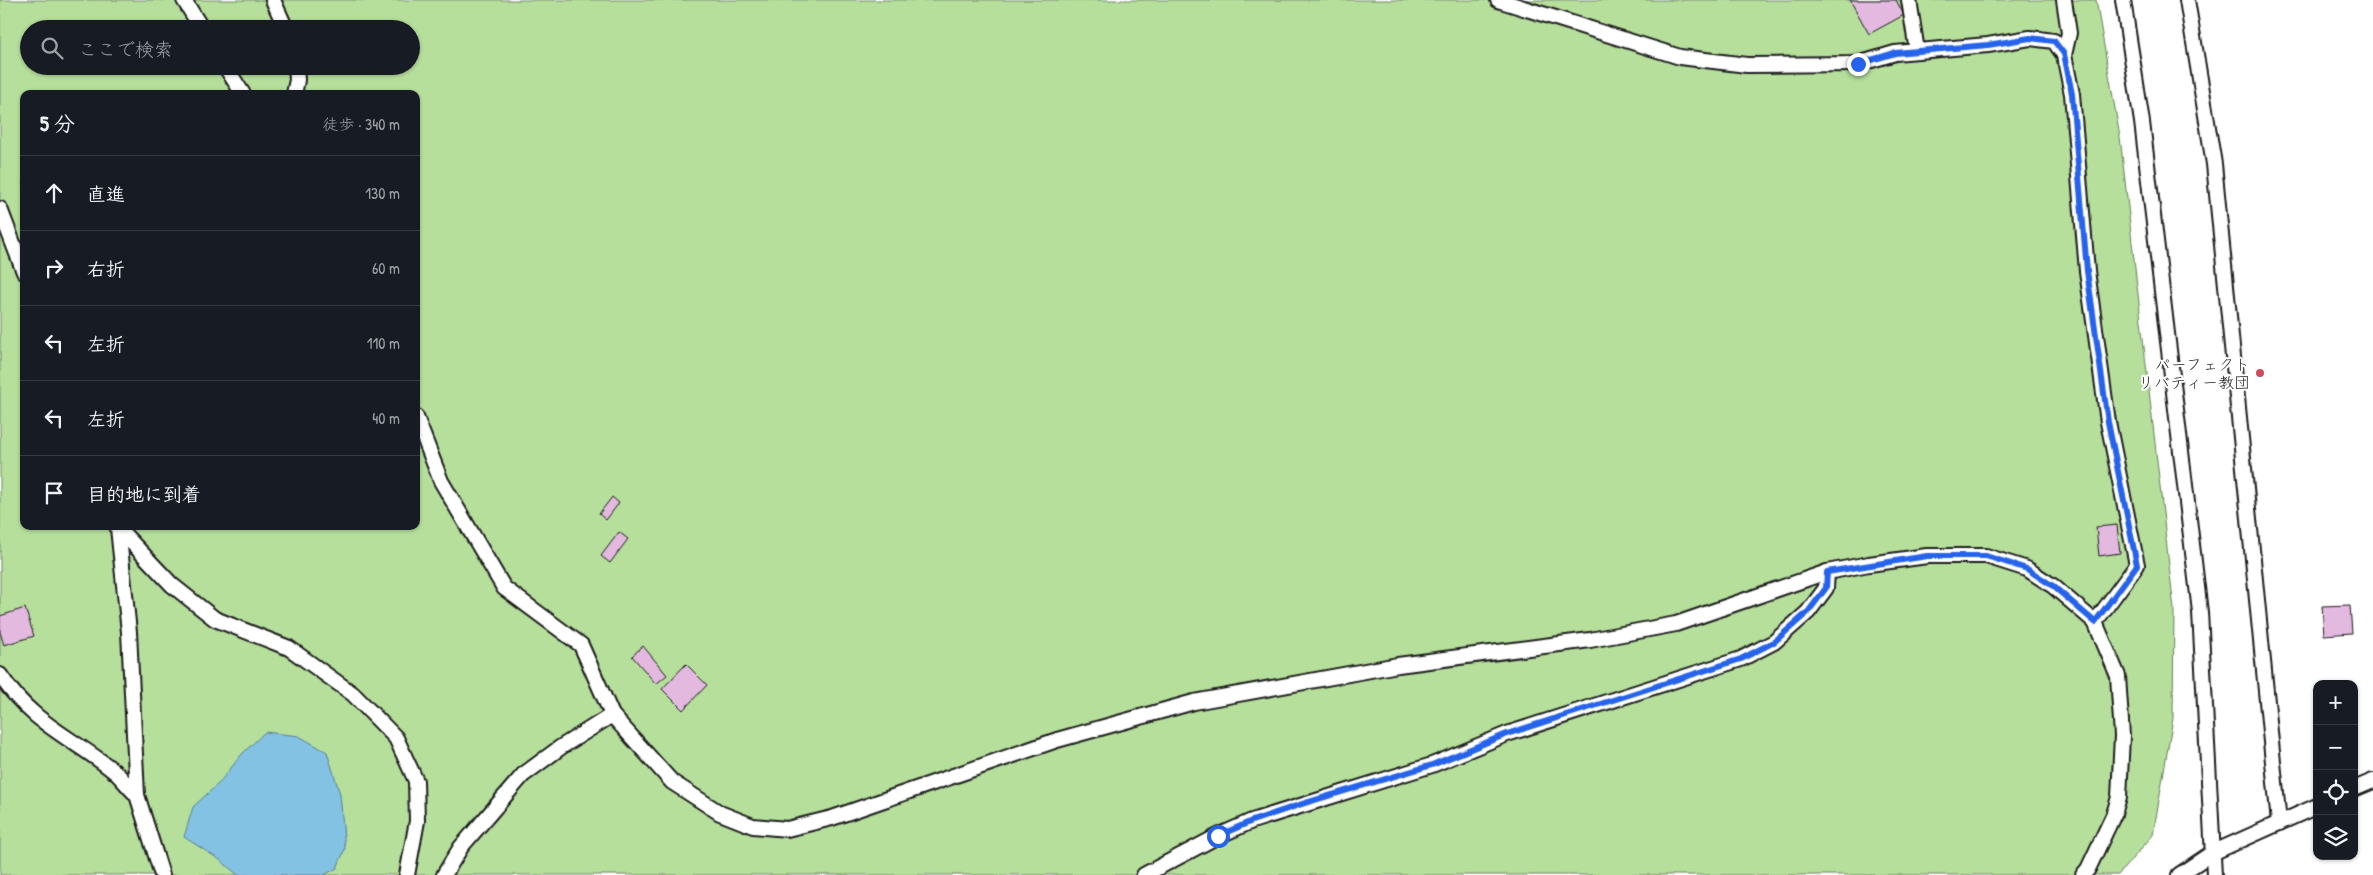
<!DOCTYPE html>
<html lang="ja">
<head>
<meta charset="utf-8">
<style>
  :root { --surface:#171b24; --page:#242831; --text:#f1f3f6; --muted:#9ea1a6; --line:#363941 }
  body { margin:0; font-family:"Patrick Hand","Klee One",sans-serif; background:var(--page); color:var(--text) }
  .controls { position:absolute; right:15px; bottom:15px; display:grid; overflow:hidden; border-radius:10px; box-shadow:0 1px 4px #0004 }
  .controls button { width:45px; height:45px; display:grid; place-items:center; padding:0; border:0; border-bottom:1px solid var(--line); background:var(--surface); color:var(--text); font:25px sans-serif }
  .stop { position:absolute; width:15px; height:15px; margin:-11px; border:4px solid #2563eb; border-radius:50%; background:#fff }
  .stop.end { background:#2563eb; border-color:#fff; box-shadow:0 1px 5px #0008 }
  .list { margin:0; padding:0; list-style:none }
  h2 { display:flex; justify-content:space-between; align-items:center; height:65px; margin:0; padding:0 20px; font-size:21px }
  h2 small { font-size:16px; font-weight:400; color:var(--muted) }
  .list li { display:grid; grid-template-columns:32px 1fr auto; gap:15px; align-items:center; box-sizing:border-box; height:75px; padding:0 20px; border-top:1px solid var(--line) }
  .list b { display:block; font-size:19px; white-space:nowrap }
  .list em { font-size:16px; font-style:normal; color:var(--muted) }
  .icon { flex:none; width:28px; height:28px; fill:none; stroke:currentColor; stroke-width:2; stroke-linecap:round; stroke-linejoin:round }
  .map { position:relative; flex:none; width:2373px; height:875px; overflow:hidden }
  .search { position:absolute; background:var(--surface); box-shadow:0 1px 4px #0004; left:20px; top:20px; width:400px; height:55px; display:flex; align-items:center; gap:12px; box-sizing:border-box; padding:0 18px; border-radius:28px; color:var(--muted); font-size:19px }
  .panel { position:absolute; background:var(--surface); box-shadow:0 1px 4px #0004; left:20px; top:90px; width:400px; height:440px; border-radius:10px }
  .map>svg:first-child { display:block }
</style>
</head>
<body>
<div class="map">
<svg width="2373" height="875" viewBox="0 0 2373 875">
  <rect width="100%" height="100%" fill="#fff"/>
  <filter id="ink" filterUnits="userSpaceOnUse"><feTurbulence type="fractalNoise" baseFrequency=".02" numOctaves="2"/><feDisplacementMap in="SourceGraphic" scale="10" xChannelSelector="R" yChannelSelector="G"/><feConvolveMatrix kernelMatrix="1 2 1 2 8 2 1 2 1" color-interpolation-filters="sRGB"/></filter>
  <g filter="url(#ink)">
    <path fill="#b5df9b" stroke="#687e5c" fill-rule="evenodd" d="M0 0H2096L2120 137 2174 609 2173 718 2153 835 2118 875H0ZM29 29H411V66H29ZM24 94H416V526H24Z"/>
    <polygon fill="#84c2e4" stroke="#5a8094" points="265,732 299,736 327,752 340,794 345,849 337,868 324,875 238,875 220,860 184,837 193,807 219,783 242,754"/>
    <g fill="#e3b9e0" stroke="#1c1c1c">
      <polygon points="1850,0 1896,0 1904,15 1869,34"/>
      <polygon points="612,497 619,503 606,520 599,514"/>
      <polygon points="2117,525 2120,553 2099,556 2096,527"/>
      <polygon points="619,532 628,539 610,563 601,556"/>
      <polygon points="2350,605 2352,633 2324,635 2322,606"/>
      <polygon points="25,608 34,636 4,645 0,632 0,616"/>
      <polygon points="643,646 667,675 656,684 632,656"/>
      <polygon points="686,664 707,685 683,710 662,689"/>
    </g>
    <g fill="none" stroke-linecap="round" stroke-linejoin="round">
      <defs>
        <g id="lane">
          <polyline points="184,0 202,29"/>
          <polyline points="273,0 286,29"/>
          <polyline points="1498,0 1680,57 1747,65 1858,64 1895,53 1988,45 2030,38 2054,41 2064,55 2072,94 2087,271 2108,422 2137,565 2095,622"/>
          <polyline points="1909,0 1917,51"/>
          <polyline points="2123,0 2142,122 2200,612 2214,875"/>
          <polyline points="2187,0 2214,164 2279,823"/>
          <polyline points="2064,55 2069,33 2064,0"/>
          <polyline points="225,66 243,94"/>
          <polyline points="294,94 297,80 296,66"/>
          <polyline points="0,209 24,272"/>
          <polyline points="416,417 441,481 504,588 581,645 612,715 672,782 720,813 753,826 787,829 832,818 1057,740 1194,702 1398,665 1590,640 1676,624 1827,572 1869,564 1927,556 1986,556 2027,569 2053,586 2095,622 2118,676 2122,736 2119,797 2114,814 2088,869 2083,875"/>
          <polyline points="118,528 129,632 137,795 162,875"/>
          <polyline points="119,529 172,585 215,619 289,648 353,694 396,738 416,781 417,821 407,875"/>
          <path d="M0 675C33 725 72 737 115 772 123 779 129 788 137 795"/>
          <polyline points="2354,789 2373,781"/>
          <polyline points="444,875 461,847 523,775 561,747 612,715"/>
          <polyline points="1144,875 1218,836 1252,821 1432,765 1507,734 1741,659 1774,642 1808,612 1826,588 1827,572"/>
          <polyline points="2179,875 2212,853 2317,806"/>
        </g>
      </defs>
      <use href="#lane" stroke="#1c1c1c" stroke-width="18"/>
      <use href="#lane" stroke="#fff" stroke-width="14"/>
    </g>
  </g>
  <g fill="none" stroke-linecap="round" stroke-linejoin="round" filter="url(#ink)">
    <polyline stroke="#2563eb" stroke-width="6" points="1218,836 1252,821 1305,803 1432,765 1507,734 1741,659 1774,642 1808,612 1826,588 1827,572 1927,556 1986,556 2027,569 2053,586 2095,622 2137,565 2108,422 2087,271 2072,94 2064,54 2054,41 2030,38 1988,45 1895,53 1858,64"/>
  </g>
  <circle fill="#d1495b" stroke="#fff" stroke-width="2" cx="2260" cy="373" r="5"/>
  <g text-anchor="middle" stroke-width="4" stroke-linejoin="round" paint-order="stroke">
    <g font-size="16" fill="#1c1c1c" stroke="#fff" text-anchor="end">
      <text x="2250" y="370">パーフェクト<tspan x="2250" dy="18">リバティー教団</tspan></text>
    </g>
  </g>
</svg>
<div class="controls">
<button>+</button>
<button>−</button>
<button><svg class="icon" aria-label="locate" viewBox="0 0 24 24"><circle cx="12" cy="12" r="6"/><path d="M12 2v4M12 18v4M2 12h4M18 12h4"/></svg></button>
<button><svg class="icon" aria-label="layers" viewBox="0 0 24 24"><path d="M12 4l9 5-9 5-9-5zM3 14l9 5 9-5"/></svg></button>
</div>
<div class="stop" style="left:1218px;top:836px"></div>
<div class="stop end" style="left:1858px;top:64px"></div>
<div class="search"><svg class="icon" aria-label="search" viewBox="0 0 24 24"><circle cx="10" cy="10" r="6"/><path d="M15 15l6 6"/></svg>ここで検索</div>
<section class="panel">
<h2>5 分<small>徒歩 · 340 m</small></h2>
<ul class="list">
<li><svg class="icon" aria-label="ahead" viewBox="0 0 24 24"><path d="M12 20V5M6 11l6-6 6 6"/></svg><div><b>直進</b></div><em>130 m</em></li>
<li><svg class="icon" aria-label="right" viewBox="0 0 24 24"><path d="M7 20v-9h11M14 6l5 5-5 5"/></svg><div><b>右折</b></div><em>60 m</em></li>
<li><svg class="icon" aria-label="left" viewBox="0 0 24 24"><path d="M17 20v-9H6M10 6l-5 5 5 5"/></svg><div><b>左折</b></div><em>110 m</em></li>
<li><svg class="icon" aria-label="left" viewBox="0 0 24 24"><path d="M17 20v-9H6M10 6l-5 5 5 5"/></svg><div><b>左折</b></div><em>40 m</em></li>
<li><svg class="icon" aria-label="arrive" viewBox="0 0 24 24"><path d="M6 21V4h12l-3 4 3 4H6"/></svg><div><b>目的地に到着</b></div></li>
</ul>
</section>
</div>
</body>
</html>
